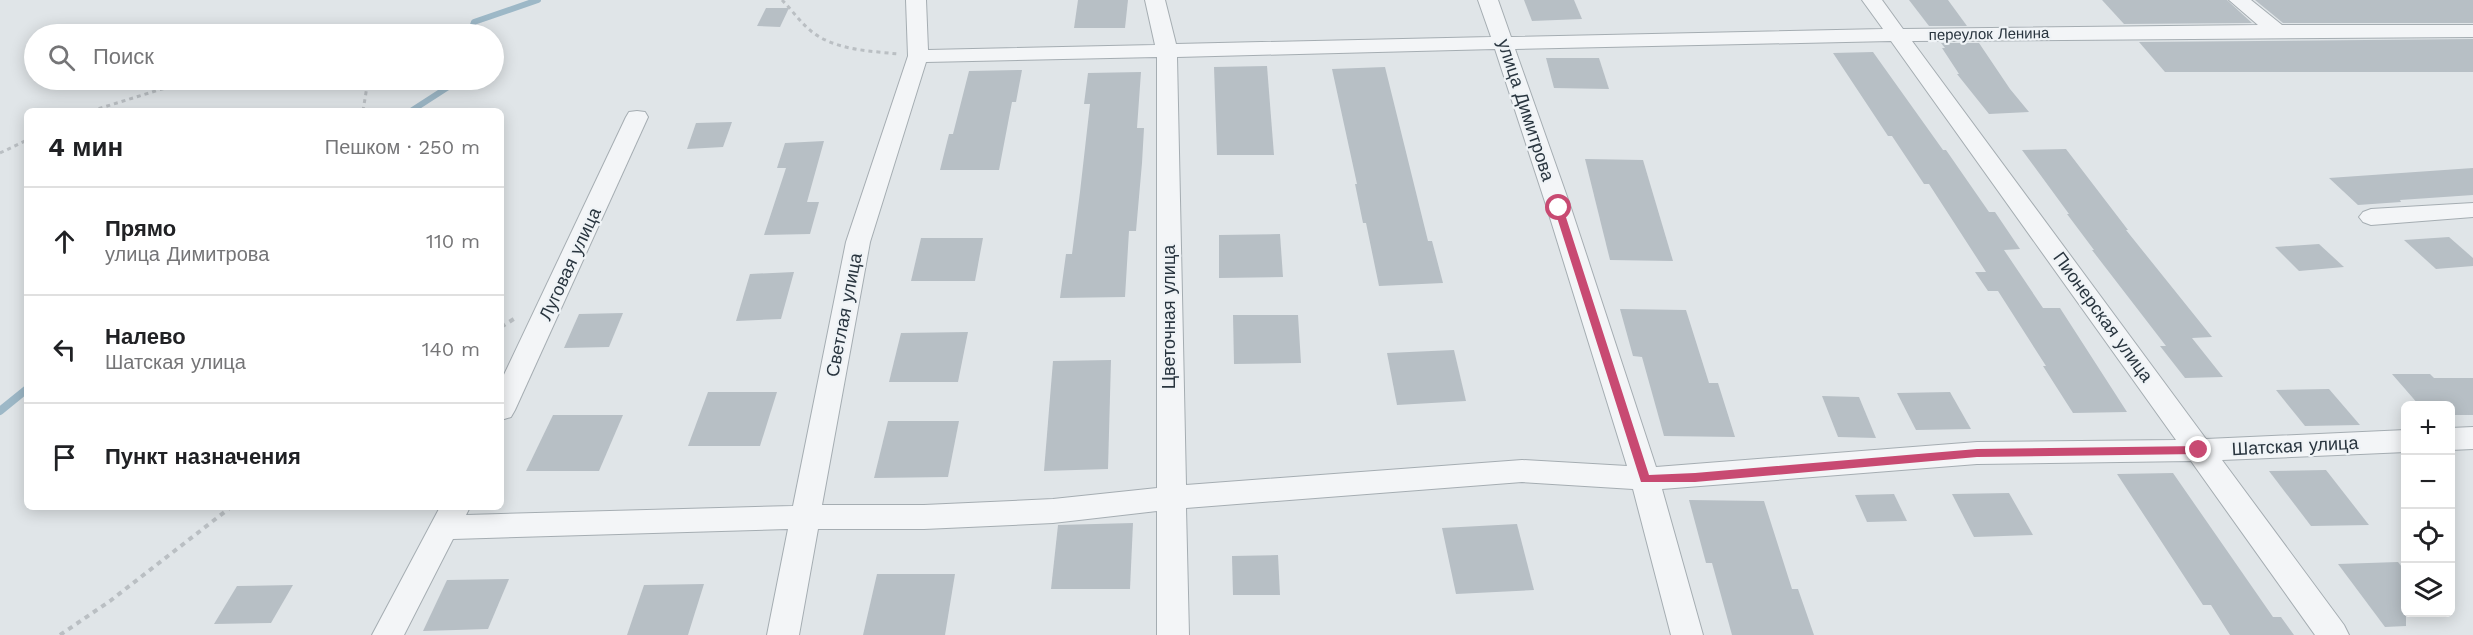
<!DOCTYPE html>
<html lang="ru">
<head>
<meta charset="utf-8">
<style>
  :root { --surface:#fff; --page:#f2f2f2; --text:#202124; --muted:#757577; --line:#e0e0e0 }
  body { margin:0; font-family:"Work Sans",sans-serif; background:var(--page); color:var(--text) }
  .controls { position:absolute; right:18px; bottom:18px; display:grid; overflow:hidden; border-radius:9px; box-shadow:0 3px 15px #0003 }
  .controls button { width:54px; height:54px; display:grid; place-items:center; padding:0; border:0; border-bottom:2px solid var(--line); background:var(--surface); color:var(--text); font:30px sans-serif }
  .stop { position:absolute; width:18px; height:18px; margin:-14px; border:4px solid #c84a72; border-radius:50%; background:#fff }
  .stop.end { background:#c84a72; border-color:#fff; box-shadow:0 2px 6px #0008 }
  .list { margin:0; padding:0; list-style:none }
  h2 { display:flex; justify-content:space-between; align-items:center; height:78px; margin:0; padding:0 24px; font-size:26px }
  h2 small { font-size:20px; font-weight:400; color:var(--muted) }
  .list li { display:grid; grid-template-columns:39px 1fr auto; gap:18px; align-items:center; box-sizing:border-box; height:108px; padding:0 24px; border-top:2px solid var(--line) }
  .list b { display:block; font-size:22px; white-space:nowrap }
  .list p { margin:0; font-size:20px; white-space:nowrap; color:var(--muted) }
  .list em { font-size:20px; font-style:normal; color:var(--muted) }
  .icon { flex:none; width:33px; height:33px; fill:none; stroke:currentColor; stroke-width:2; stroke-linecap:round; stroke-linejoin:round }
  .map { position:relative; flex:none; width:2473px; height:635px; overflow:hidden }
  .search { position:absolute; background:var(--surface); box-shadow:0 3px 15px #0003; left:24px; top:24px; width:480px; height:66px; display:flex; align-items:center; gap:15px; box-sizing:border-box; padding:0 21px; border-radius:33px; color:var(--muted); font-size:22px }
  .panel { position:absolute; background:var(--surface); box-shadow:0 3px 15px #0003; left:24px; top:108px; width:480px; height:402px; border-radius:9px }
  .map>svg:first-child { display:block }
</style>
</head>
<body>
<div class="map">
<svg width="2473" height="635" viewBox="0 0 2473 635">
  <rect width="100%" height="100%" fill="#e0e5e8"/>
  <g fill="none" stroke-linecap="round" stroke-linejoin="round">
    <g stroke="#9db8c7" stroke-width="6">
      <polyline points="470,34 474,22 538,0"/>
      <polyline points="411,111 459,80"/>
    </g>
    <polyline stroke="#9db8c7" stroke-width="8" points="0,411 27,389"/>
  </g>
  <g fill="#b7bfc5">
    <polygon points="1078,0 1128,0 1125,28 1074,28"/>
    <polygon points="1524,0 1574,0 1582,19 1532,21"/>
    <polygon points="1909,0 1948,0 1967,26 1929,26"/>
    <polygon points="2102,0 2227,0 2252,23 2124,24"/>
    <polygon points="2255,0 2473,0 2473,23 2283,23"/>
    <polygon points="766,8 789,8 780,27 757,26"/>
    <polygon points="2473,39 2473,72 2165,72 2139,42"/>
    <polygon points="1941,43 1979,43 2010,89 2029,112 1989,114 1957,74 1959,74 1942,48 1945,48"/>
    <polygon points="1873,52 1943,150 1946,150 1989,212 1995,212 2020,249 2004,250 2043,308 2060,308 2127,412 2073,413 2043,366 2046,366 1998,291 1988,291 1975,272 1986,272 1929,184 1924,184 1892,136 1888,136 1833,53"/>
    <polygon points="1546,58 1599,58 1609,89 1554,88"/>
    <polygon points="1267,66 1274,155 1217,155 1214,67"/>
    <polygon points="1385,67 1428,241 1432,241 1443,283 1379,286 1366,223 1363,223 1355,184 1357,184 1332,69"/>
    <polygon points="1022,70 1016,102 1012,102 999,170 940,170 949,134 953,134 969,71"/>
    <polygon points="1141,72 1137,128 1144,128 1142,163 1136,231 1129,231 1125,297 1060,298 1066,254 1072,254 1080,192 1090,104 1084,104 1088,73"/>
    <polygon points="732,122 723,147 687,149 696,123"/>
    <polygon points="824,141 807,202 819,202 810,234 764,235 786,168 777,168 785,143"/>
    <polygon points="2066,149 2128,230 2126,230 2212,337 2192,338 2223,377 2185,378 2160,346 2166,346 2092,250 2094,250 2067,214 2069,214 2022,150"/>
    <polygon points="1585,159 1643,160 1673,261 1610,260"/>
    <polygon points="2473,168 2473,195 2400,200 2401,202 2358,205 2329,178"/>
    <polygon points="1280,234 1283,277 1219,278 1219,235"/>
    <polygon points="2449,237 2473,258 2473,266 2436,269 2404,240"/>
    <polygon points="921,238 983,238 975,281 911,281"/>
    <polygon points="2319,244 2344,267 2299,271 2275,247"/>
    <polygon points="794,272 781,319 736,321 750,274"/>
    <polygon points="1620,309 1686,310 1709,383 1718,383 1735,437 1664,436 1642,357 1633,356"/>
    <polygon points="623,313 609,347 564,348 579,314"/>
    <polygon points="1233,315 1298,315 1301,363 1234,364"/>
    <polygon points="968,332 958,382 889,382 901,333"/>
    <polygon points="1454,350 1466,401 1397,405 1387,353"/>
    <polygon points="1111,360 1108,469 1044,471 1053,361"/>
    <polygon points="2392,374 2430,374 2434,378 2473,378 2473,415 2451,415 2451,405 2419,405"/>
    <polygon points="2329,389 2360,425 2305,426 2276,390"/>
    <polygon points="708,392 777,392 760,446 688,446"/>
    <polygon points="1950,392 1971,429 1916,430 1897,393"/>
    <polygon points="1822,396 1859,397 1876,438 1838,437"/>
    <polygon points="553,415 623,415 599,471 526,471"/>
    <polygon points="888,421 959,421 948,477 874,478"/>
    <polygon points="2326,470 2369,525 2311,526 2269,471"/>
    <polygon points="2173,473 2273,617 2281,617 2294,635 2230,635 2211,605 2203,605 2117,474"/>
    <polygon points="2009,493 2033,535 1974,537 1952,494"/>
    <polygon points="1894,494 1907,521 1867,522 1855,495"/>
    <polygon points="1689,500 1764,501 1792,589 1798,589 1814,635 1732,635 1712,563 1706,563"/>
    <polygon points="1133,523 1130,589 1051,589 1058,525"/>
    <polygon points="1517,524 1534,590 1456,594 1442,528"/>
    <polygon points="1278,555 1280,595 1233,595 1232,556"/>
    <polygon points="2398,562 2406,572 2406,626 2385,627 2338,564"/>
    <polygon points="877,574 955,574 945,635 863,635"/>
    <polygon points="509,579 488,629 423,631 447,580"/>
    <polygon points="704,584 688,635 627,635 644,585"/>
    <polygon points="293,585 271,623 214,624 237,586"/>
  </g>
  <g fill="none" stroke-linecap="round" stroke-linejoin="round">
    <defs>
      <g id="minor">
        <path d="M906 0H926L928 50 1155 45 1145 0H1165L1176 44 1491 37 1478 0H1498L1511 37 1883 29 1862 0H1882L1903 29 2258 25 2229 0H2251L2282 25H2473V37L1912 41 2206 439 2406 430V452L2222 460 2344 625 2349 635H2315L2191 461 1977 464 1662 489 1703 635H1671L1633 489 1522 482 1186 508 1189 635H1157V511L1053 523 924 529H818L799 635H767L788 529 453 539 404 635H372L440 507H470L466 515 793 506 846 242 908 56ZM1891 41 2176 440 1977 442 1656 467 1571 208 1515 49ZM1495 49 1547 208 1627 466 1522 460 1186 485 1177 57ZM1157 57V488L1053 499 924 505H822L870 242 926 62Z"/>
        <polygon points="637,111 645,112 648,117 515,410 511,417 501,420 501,381 626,117 629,112"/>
        <polygon points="2473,203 2473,217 2371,225 2363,222 2359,217 2363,212 2371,209"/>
        <polygon points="2473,427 2473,449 2450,450 2450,428"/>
      </g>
    </defs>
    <use href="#minor" stroke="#a5adb2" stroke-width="2"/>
    <g stroke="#babfc3" stroke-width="3" stroke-dasharray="4 4" stroke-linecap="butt">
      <path d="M782 0C792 10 800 22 811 31 834 50 870 51 898 54"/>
      <polyline points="91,111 191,80"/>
      <polyline points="363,111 368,80"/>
      <polyline points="0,153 27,140"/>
    </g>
    <g stroke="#babfc3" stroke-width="4" stroke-dasharray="5 5" stroke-linecap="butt">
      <polyline points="501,327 517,317"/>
      <polyline points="60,635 110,601 231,507"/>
    </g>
    <use href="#minor" fill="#f3f5f7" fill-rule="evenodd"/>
  </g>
  <polygon fill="#c84a72" points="1555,206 1563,208 1649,475 1695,473 1977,449 2199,446 2205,450 2199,454 1977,457 1695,482 1641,482 1554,208"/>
  <g text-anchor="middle" stroke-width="4.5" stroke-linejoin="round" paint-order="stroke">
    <g font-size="15" fill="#29353f" stroke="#eff3f6">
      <text transform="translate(1989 34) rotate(-1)" y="5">переулок Ленина</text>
    </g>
    <g font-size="18" fill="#29353f" stroke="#eff3f6">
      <text transform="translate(1526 110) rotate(72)" y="6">улица Димитрова</text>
      <text transform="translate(570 264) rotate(-65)" y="6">Луговая улица</text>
      <text transform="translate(844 315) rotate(-79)" y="6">Светлая улица</text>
      <text transform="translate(1169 317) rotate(-90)" y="6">Цветочная улица</text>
      <text transform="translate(2103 317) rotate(54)" y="6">Пионерская улица</text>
      <text transform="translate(2295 446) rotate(-3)" y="6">Шатская улица</text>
    </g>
  </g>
</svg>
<div class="controls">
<button>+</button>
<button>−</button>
<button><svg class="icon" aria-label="locate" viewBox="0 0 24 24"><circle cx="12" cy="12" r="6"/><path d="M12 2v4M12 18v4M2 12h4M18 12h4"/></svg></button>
<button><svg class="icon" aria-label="layers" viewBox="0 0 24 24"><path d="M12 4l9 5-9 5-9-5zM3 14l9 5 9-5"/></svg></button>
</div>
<div class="stop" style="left:1559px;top:208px"></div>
<div class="stop end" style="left:2199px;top:450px"></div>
<div class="search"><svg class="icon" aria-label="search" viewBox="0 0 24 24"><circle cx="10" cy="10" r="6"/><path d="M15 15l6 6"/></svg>Поиск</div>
<section class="panel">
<h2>4 мин<small>Пешком · 250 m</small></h2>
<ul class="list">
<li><svg class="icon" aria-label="ahead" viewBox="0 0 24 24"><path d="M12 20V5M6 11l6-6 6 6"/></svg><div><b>Прямо</b><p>улица Димитрова</p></div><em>110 m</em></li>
<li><svg class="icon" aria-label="left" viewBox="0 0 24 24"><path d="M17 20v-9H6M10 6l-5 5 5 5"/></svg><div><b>Налево</b><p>Шатская улица</p></div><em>140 m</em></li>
<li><svg class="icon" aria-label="arrive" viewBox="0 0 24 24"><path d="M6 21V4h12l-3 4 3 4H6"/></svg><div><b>Пункт назначения</b></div></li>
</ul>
</section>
</div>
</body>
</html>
